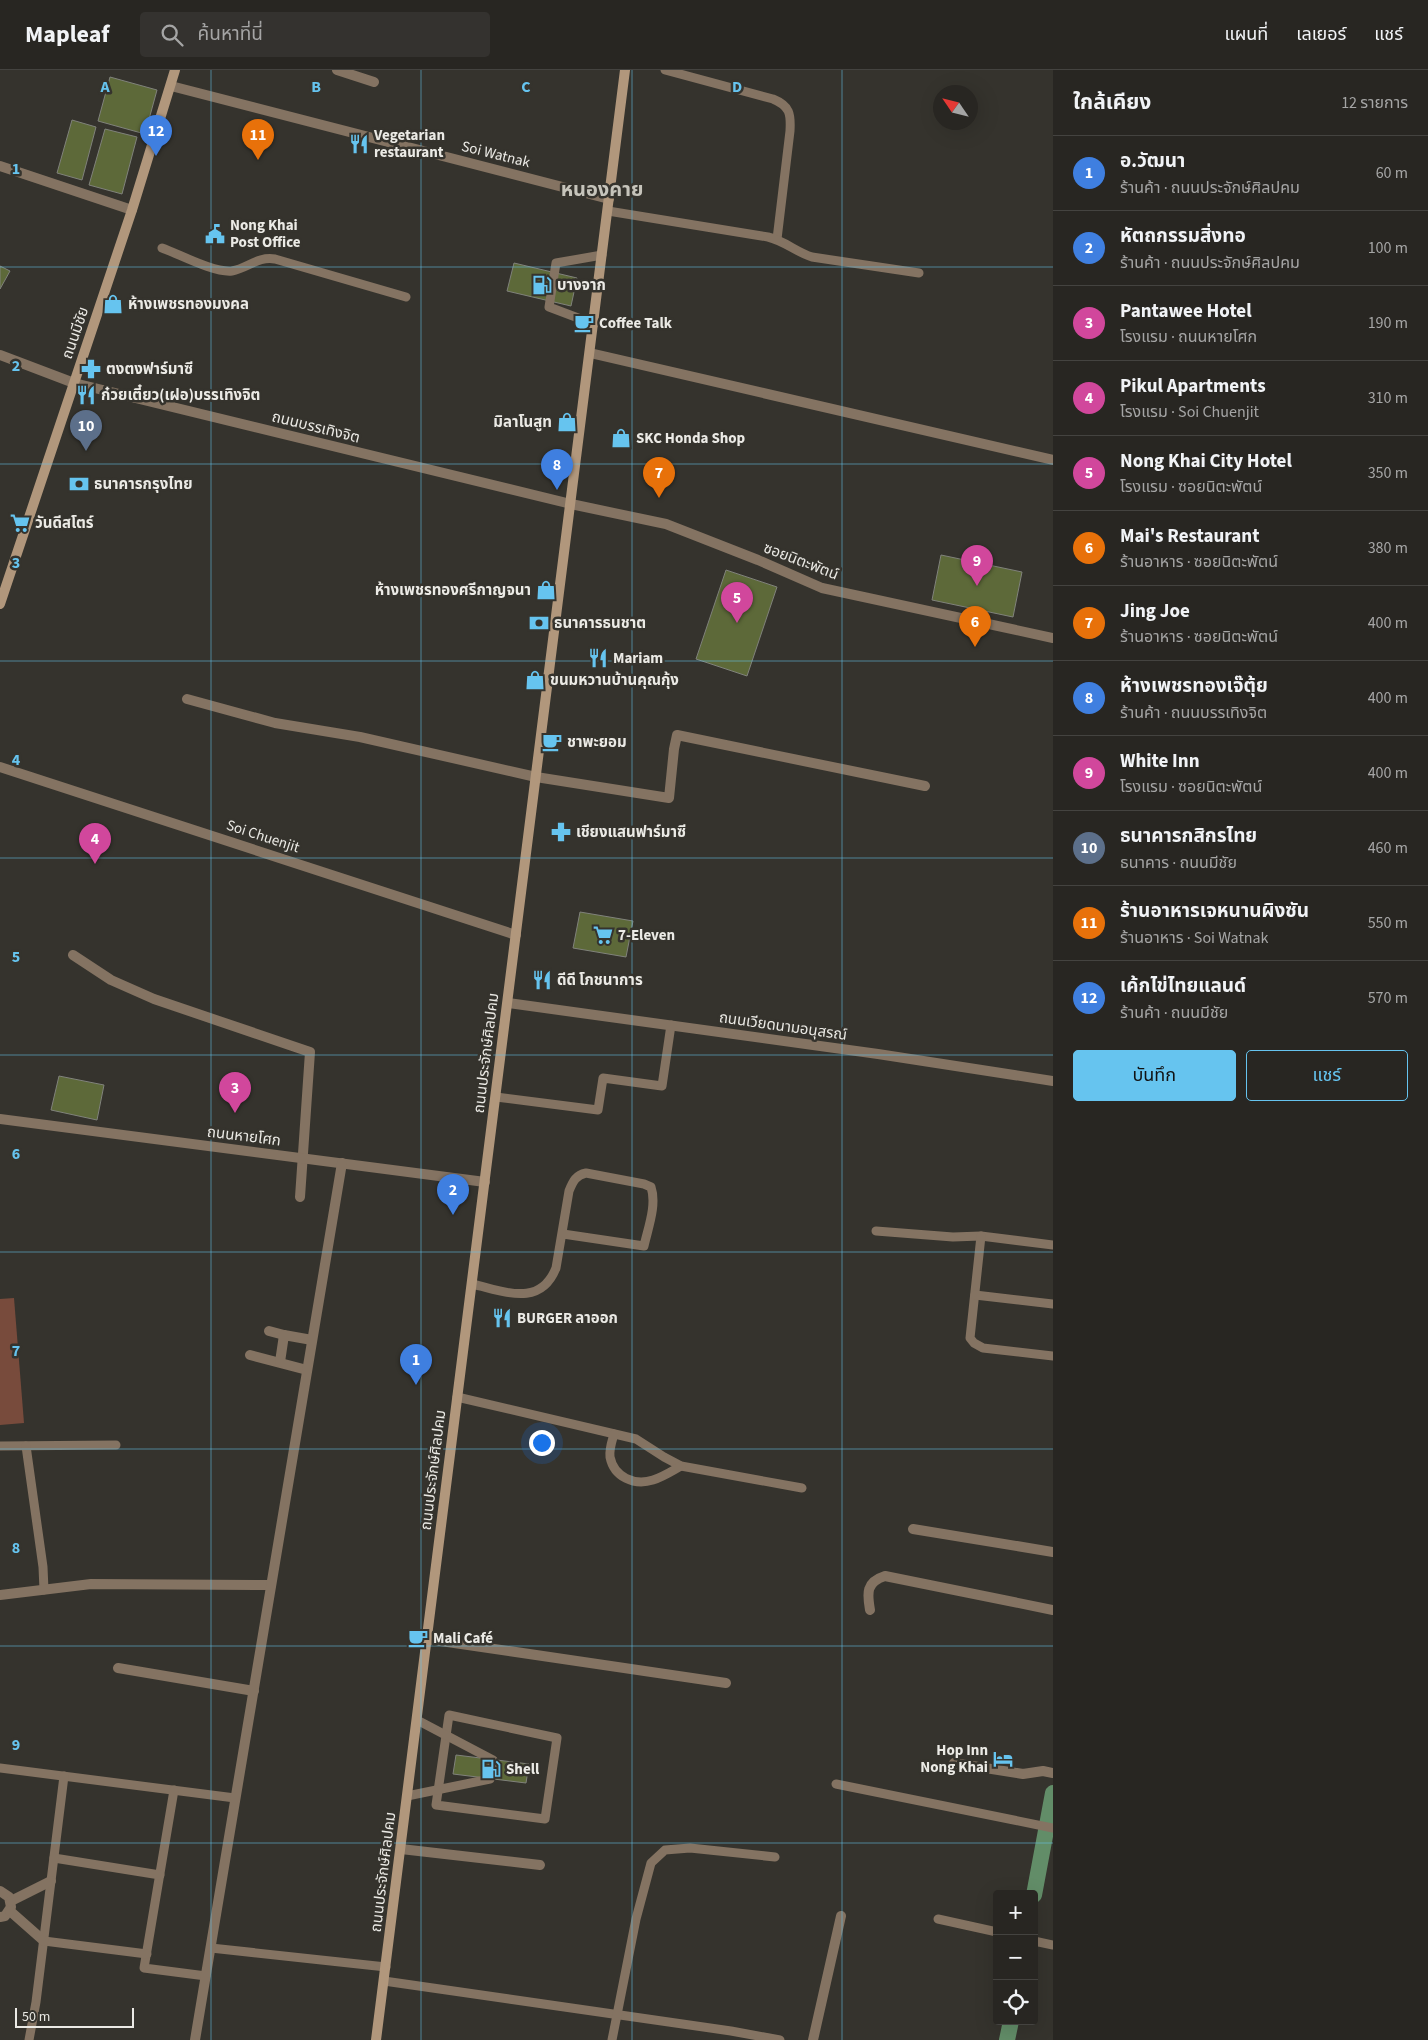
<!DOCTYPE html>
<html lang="th">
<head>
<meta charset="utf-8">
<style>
  :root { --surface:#282622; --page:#34322f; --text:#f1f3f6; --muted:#a5a5a5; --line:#444340; --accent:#66c4ef }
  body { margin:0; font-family:"Source Sans 3","Noto Sans Thai",sans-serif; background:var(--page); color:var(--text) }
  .controls { position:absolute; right:15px; bottom:15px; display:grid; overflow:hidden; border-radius:5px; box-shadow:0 5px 20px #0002 }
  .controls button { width:45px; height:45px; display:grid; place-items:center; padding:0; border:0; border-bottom:1px solid var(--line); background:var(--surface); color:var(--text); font:25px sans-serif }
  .compass { position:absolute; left:933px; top:15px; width:45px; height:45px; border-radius:50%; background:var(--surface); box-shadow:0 5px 20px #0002; rotate:305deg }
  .scale { position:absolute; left:15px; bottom:12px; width:119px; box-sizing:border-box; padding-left:5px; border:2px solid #ebeae5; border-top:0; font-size:14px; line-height:18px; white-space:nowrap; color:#ebeae5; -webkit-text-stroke:4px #35332d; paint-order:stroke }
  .you { position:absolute; left:541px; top:1372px; width:18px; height:18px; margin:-12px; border:4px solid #fff; border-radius:50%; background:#1a73e8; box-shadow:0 0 0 8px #1a73e833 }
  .badge { display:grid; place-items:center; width:32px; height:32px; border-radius:50%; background:var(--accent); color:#fff; font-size:16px; font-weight:700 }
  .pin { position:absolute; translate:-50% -41px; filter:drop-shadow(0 1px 2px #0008) }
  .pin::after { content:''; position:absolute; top:26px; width:18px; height:15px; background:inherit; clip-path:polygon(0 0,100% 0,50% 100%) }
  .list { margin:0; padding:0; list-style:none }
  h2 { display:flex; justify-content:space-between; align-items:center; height:65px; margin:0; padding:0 20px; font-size:21px }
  h2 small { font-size:16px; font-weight:400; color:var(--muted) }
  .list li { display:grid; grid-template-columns:32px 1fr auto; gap:15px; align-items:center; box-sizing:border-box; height:75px; padding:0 20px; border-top:1px solid var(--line) }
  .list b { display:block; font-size:19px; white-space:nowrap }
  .list p { margin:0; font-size:16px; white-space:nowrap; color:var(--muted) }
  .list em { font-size:16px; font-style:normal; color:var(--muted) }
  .actions { display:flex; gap:10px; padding:15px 20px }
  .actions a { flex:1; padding:11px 0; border:1px solid var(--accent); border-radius:5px; text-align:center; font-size:18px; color:var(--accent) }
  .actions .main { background:var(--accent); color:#111 }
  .icon { flex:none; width:28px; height:28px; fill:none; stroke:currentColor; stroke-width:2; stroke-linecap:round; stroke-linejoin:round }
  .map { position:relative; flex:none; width:1053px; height:1970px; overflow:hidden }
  header { display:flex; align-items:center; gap:30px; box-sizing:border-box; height:70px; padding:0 25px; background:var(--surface); border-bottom:1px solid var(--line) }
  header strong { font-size:24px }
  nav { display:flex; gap:28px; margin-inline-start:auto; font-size:18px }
  .search { width:350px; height:45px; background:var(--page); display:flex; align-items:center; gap:12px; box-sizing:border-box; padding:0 18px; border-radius:5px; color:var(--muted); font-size:19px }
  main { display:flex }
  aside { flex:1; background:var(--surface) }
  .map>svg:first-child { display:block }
</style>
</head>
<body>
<header>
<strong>Mapleaf</strong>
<div class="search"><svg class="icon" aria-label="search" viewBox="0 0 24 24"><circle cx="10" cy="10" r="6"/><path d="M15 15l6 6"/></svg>ค้นหาที่นี่</div>
<nav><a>แผนที่</a><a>เลเยอร์</a><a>แชร์</a></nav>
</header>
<main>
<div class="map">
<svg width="1053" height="1970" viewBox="0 0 1053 1970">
  <rect width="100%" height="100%" fill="#35332d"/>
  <polygon fill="#784b3c" points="14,1228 24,1353 0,1355 0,1229"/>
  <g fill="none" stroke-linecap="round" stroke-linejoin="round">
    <g stroke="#628d68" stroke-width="16">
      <polyline points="1034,1825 1053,1723"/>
      <polyline points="1007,1970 1011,1951"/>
    </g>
  </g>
  <g fill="#5d6939" stroke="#80827b">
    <polygon points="110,7 157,20 145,64 98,51"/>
    <polygon points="72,50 96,57 82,110 57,103"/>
    <polygon points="105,59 137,67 122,124 89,115"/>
    <polygon points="514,193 577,208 571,236 507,221"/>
    <polygon points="0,196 10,201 0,219"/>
    <polygon points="941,485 1022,502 1013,547 932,530"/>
    <polygon points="726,500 777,517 747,606 696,589"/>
    <polygon points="580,842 633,851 626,887 573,878"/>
    <polygon points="59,1006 104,1015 97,1050 51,1040"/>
    <polygon points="456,1685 529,1694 526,1713 453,1704"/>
  </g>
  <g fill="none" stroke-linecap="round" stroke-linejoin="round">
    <g stroke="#847362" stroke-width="9">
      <path d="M665 0 773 29C790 36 791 44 790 61L777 169"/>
      <path d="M608 141 768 167C785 171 796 182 812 187L919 203"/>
      <path d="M162 178C179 184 214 203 232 201 248 198 258 186 275 189L406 227"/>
      <polyline points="594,254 549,237 556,193 602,185"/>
      <polyline points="496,1027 598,1040 603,1008 662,1016 671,955"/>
      <polyline points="876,1161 953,1167 981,1166 1053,1175"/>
      <polyline points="981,1166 970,1268 974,1273 983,1278 1053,1286"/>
      <path d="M472 1214C504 1221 540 1238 556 1198L569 1121C573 1111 576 1105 586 1103L644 1114 651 1117C657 1135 648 1158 644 1176L563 1164"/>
      <polyline points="975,1225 1053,1234"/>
      <polyline points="457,1327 636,1369 664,1387 681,1396 802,1418"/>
      <path d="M614 1364C612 1371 609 1379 610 1387 614 1407 634 1416 653 1410 663 1407 672 1401 681 1396"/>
      <polyline points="0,1376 116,1375"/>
      <polyline points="26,1376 43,1497 44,1520"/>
      <polygon points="449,1645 557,1668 545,1749 436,1735"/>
      <polyline points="0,1698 235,1728"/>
      <polyline points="836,1714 1053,1758"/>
      <polyline points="174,1720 144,1898 206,1906"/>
      <polyline points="407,1726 490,1709 493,1690 417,1650"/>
      <polyline points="54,1788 160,1805"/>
      <polyline points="938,1849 997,1862"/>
      <polyline points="44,1871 147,1884"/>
      <polyline points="1034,1871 1053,1875"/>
      <polyline points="211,1878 386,1897"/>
      <polyline points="384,1911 731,1961 780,1970"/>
      <polyline points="29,1970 36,1932 64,1706"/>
      <polyline points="612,1970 636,1849 651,1793 665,1780 690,1778 775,1787"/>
    </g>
    <g stroke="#847362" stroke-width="10">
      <polyline points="337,0 374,12"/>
      <polyline points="171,16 609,129"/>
      <polyline points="0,96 132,140"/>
      <polyline points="590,283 1053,390"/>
      <polyline points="0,285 74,313 571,434 666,454 758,490 822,518 1053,568"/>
      <polyline points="187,629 275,653 360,667 536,707 669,728 674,679 677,665 925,716"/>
      <polyline points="0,697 516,865"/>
      <polyline points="73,885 111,910 154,929 310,982 300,1127"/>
      <polyline points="508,933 878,984 1053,1011"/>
      <polyline points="0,1049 485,1112"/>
      <polyline points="269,1261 284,1265"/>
      <polyline points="250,1285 307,1300"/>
      <polyline points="280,1292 284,1265 312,1270"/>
      <polyline points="913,1459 1053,1482"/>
      <polyline points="0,1525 91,1514 271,1515"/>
      <path d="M870 1540C867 1523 866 1512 885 1506L1053 1540"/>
      <polyline points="427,1569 726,1613"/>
      <polyline points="118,1598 254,1621"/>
      <polyline points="954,1693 1023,1704 1043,1701 1053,1703"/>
      <polyline points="401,1779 540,1795"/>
      <polyline points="0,1821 9,1827 11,1837 5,1846 0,1847"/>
      <polyline points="11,1831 51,1811"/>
      <polyline points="10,1841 44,1871"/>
      <polyline points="195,1970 342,1093"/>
      <polyline points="813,1970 841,1846"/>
    </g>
    <g stroke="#b1977c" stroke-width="10">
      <polyline points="0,534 132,140 175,0"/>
      <polyline points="376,1970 625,0"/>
    </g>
  </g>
  <path fill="none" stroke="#66c4ef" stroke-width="1" stroke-opacity="0.55" d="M211 0V1970M421 0V1970M632 0V1970M842 0V1970M0 197H1053M0 394H1053M0 591H1053M0 788H1053M0 985H1053M0 1182H1053M0 1379H1053M0 1576H1053M0 1773H1053"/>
  <defs>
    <symbol id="restaurant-bare" viewBox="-9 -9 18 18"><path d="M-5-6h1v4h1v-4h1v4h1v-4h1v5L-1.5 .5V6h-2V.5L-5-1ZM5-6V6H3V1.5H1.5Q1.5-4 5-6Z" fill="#66c4ef" stroke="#35332d" stroke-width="2.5" paint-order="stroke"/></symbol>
    <symbol id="civic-bare" viewBox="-9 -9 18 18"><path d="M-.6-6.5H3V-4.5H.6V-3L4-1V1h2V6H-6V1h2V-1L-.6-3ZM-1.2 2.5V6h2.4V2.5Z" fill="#66c4ef" stroke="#35332d" stroke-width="2.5" paint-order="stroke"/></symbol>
    <symbol id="fuel-bare" viewBox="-9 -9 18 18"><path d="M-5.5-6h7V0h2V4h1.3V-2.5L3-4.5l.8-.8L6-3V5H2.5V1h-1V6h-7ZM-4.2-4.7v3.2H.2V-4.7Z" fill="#66c4ef" stroke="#35332d" stroke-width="2.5" paint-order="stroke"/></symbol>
    <symbol id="shop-bare" viewBox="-9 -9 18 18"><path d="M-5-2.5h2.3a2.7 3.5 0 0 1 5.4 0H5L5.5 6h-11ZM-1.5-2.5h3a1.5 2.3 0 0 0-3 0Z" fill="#66c4ef" stroke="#35332d" stroke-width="2.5" paint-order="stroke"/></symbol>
    <symbol id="cafe-bare" viewBox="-9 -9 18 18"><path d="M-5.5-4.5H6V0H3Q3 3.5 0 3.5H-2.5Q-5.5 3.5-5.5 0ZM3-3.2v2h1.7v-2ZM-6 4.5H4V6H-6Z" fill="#66c4ef" stroke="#35332d" stroke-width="2.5" paint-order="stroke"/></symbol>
    <symbol id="pharmacy-bare" viewBox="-9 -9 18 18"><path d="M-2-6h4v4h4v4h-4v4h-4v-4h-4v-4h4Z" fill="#66c4ef" stroke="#35332d" stroke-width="2.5" paint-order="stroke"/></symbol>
    <symbol id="bank-bare" viewBox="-9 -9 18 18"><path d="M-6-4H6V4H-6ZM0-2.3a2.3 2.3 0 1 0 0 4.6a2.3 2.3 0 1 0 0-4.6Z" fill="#66c4ef" stroke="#35332d" stroke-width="2.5" paint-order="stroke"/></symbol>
    <symbol id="supermarket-bare" viewBox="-9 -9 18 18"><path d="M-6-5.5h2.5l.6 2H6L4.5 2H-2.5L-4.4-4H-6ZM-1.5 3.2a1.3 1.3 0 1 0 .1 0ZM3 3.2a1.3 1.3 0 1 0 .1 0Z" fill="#66c4ef" stroke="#35332d" stroke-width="2.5" paint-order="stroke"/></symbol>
    <symbol id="hotel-bare" viewBox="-9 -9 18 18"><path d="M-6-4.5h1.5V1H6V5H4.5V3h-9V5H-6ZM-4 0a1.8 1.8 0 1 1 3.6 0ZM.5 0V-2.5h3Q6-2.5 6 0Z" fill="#66c4ef" stroke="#35332d" stroke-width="2.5" paint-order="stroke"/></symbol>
  </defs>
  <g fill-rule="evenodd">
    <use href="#restaurant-bare" x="345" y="60" width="28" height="28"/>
    <use href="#civic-bare" x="201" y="150" width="28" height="28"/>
    <use href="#fuel-bare" x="528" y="201" width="28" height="28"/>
    <use href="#shop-bare" x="99" y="220" width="28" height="28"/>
    <use href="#cafe-bare" x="570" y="239" width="28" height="28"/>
    <use href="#pharmacy-bare" x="77" y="285" width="28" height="28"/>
    <use href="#restaurant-bare" x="72" y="311" width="28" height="28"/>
    <use href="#shop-bare" x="553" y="338" width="28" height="28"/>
    <use href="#shop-bare" x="607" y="354" width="28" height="28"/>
    <use href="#bank-bare" x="65" y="400" width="28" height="28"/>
    <use href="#supermarket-bare" x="6" y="439" width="28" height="28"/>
    <use href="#shop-bare" x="532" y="506" width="28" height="28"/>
    <use href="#bank-bare" x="525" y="539" width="28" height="28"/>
    <use href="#restaurant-bare" x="584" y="574" width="28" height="28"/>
    <use href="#shop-bare" x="521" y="596" width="28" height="28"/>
    <use href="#cafe-bare" x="538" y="658" width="28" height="28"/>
    <use href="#pharmacy-bare" x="547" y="748" width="28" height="28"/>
    <use href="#supermarket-bare" x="589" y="851" width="28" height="28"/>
    <use href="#restaurant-bare" x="528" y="896" width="28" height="28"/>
    <use href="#restaurant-bare" x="488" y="1234" width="28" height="28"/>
    <use href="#cafe-bare" x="404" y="1554" width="28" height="28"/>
    <use href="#hotel-bare" x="989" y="1675" width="28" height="28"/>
    <use href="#fuel-bare" x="477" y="1685" width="28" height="28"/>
  </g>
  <g text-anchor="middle" stroke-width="5" stroke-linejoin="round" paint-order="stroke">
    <g font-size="15" font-weight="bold" fill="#ebeae5" stroke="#35332d" text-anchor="start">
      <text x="374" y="70">Vegetarian<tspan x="374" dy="17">restaurant</tspan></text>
      <text x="230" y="160">Nong Khai<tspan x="230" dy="17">Post Office</tspan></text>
      <text x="557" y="220">บางจาก</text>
      <text x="128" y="239">ห้างเพชรทองมงคล</text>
      <text x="599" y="258">Coffee Talk</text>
      <text x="106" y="304">ตงตงฟาร์มาซี</text>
      <text x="101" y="330">ก๋วยเตี๋ยว(เฝอ)บรรเทิงจิต</text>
      <text x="552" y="357" text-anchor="end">มิลาโนสูท</text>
      <text x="636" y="373">SKC Honda Shop</text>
      <text x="94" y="419">ธนาคารกรุงไทย</text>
      <text x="35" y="458">วันดีสโตร์</text>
      <text x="531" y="525" text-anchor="end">ห้างเพชรทองศรีกาญจนา</text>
      <text x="554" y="558">ธนาคารธนชาต</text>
      <text x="613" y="593">Mariam</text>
      <text x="550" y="615">ขนมหวานบ้านคุณกุ้ง</text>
      <text x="567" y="677">ชาพะยอม</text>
      <text x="576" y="767">เชียงแสนฟาร์มาซี</text>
      <text x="618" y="870">7-Eleven</text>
      <text x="557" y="915">ดีดี โภชนาการ</text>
      <text x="517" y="1253">BURGER ลาออก</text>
      <text x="433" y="1573">Mali Café</text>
      <text x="988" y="1685" text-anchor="end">Hop Inn<tspan x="988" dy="17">Nong Khai</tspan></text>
      <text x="506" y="1704">Shell</text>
    </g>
    <g font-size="15" fill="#ebeae5" stroke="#35332d">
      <text transform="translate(496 84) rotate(14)" y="5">Soi Watnak</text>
      <text transform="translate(75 263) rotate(-71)" y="5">ถนนมีชัย</text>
      <text transform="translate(316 357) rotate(14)" y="5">ถนนบรรเทิงจิต</text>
      <text transform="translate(801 491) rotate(21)" y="5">ซอยนิตะพัตน์</text>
      <text transform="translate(263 766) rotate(18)" y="5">Soi Chuenjit</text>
      <text transform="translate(783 956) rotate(8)" y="5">ถนนเวียดนามอนุสรณ์</text>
      <text transform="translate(486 983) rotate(-83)" y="5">ถนนประจักษ์ศิลปคม</text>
      <text transform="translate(244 1066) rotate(7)" y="5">ถนนหายโศก</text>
      <text transform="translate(433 1400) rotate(-83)" y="5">ถนนประจักษ์ศิลปคม</text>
      <text transform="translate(383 1802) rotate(-83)" y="5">ถนนประจักษ์ศิลปคม</text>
    </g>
    <g font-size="20" font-weight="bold" fill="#c6c4bb" stroke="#35332d">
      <text x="602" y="126">หนองคาย</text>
    </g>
  </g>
  <g font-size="16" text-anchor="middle" font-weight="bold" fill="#66c4ef" stroke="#35332d" stroke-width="5" stroke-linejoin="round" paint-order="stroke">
    <text x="105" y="22">A</text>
    <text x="316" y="22">B</text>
    <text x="526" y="22">C</text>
    <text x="737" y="22">D</text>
    <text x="16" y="104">1</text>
    <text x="16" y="301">2</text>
    <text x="16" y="498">3</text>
    <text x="16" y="695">4</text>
    <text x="16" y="892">5</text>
    <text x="16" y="1089">6</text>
    <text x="16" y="1286">7</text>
    <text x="16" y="1483">8</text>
    <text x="16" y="1680">9</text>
  </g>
</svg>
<div class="controls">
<button>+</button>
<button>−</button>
<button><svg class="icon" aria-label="locate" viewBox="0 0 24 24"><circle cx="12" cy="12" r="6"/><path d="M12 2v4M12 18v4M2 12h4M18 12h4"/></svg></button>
</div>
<svg class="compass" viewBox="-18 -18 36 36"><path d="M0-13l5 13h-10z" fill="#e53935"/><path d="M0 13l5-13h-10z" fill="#a5a5a5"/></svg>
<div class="scale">50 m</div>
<div class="you"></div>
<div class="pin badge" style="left:416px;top:1315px;background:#3f7fe0">1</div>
<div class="pin badge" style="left:453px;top:1145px;background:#3f7fe0">2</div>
<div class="pin badge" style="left:235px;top:1043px;background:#d1479c">3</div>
<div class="pin badge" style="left:95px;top:794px;background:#d1479c">4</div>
<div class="pin badge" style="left:737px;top:553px;background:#d1479c">5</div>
<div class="pin badge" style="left:975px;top:577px;background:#e8710a">6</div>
<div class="pin badge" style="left:659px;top:428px;background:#e8710a">7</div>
<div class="pin badge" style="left:557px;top:420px;background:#3f7fe0">8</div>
<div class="pin badge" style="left:977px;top:516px;background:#d1479c">9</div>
<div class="pin badge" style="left:86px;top:381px;background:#5c6f8a">10</div>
<div class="pin badge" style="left:258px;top:90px;background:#e8710a">11</div>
<div class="pin badge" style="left:156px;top:86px;background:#3f7fe0">12</div>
</div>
<aside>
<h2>ใกล้เคียง<small>12 รายการ</small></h2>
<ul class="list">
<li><span class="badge" style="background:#3f7fe0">1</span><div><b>อ.วัฒนา</b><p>ร้านค้า · ถนนประจักษ์ศิลปคม</p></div><em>60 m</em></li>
<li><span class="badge" style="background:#3f7fe0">2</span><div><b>หัตถกรรมสิ่งทอ</b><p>ร้านค้า · ถนนประจักษ์ศิลปคม</p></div><em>100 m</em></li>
<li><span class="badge" style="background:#d1479c">3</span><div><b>Pantawee Hotel</b><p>โรงแรม · ถนนหายโศก</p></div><em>190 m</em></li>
<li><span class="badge" style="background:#d1479c">4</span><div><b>Pikul Apartments</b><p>โรงแรม · Soi Chuenjit</p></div><em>310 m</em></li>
<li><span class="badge" style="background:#d1479c">5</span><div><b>Nong Khai City Hotel</b><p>โรงแรม · ซอยนิตะพัตน์</p></div><em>350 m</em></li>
<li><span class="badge" style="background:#e8710a">6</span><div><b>Mai's Restaurant</b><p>ร้านอาหาร · ซอยนิตะพัตน์</p></div><em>380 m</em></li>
<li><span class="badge" style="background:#e8710a">7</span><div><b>Jing Joe</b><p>ร้านอาหาร · ซอยนิตะพัตน์</p></div><em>400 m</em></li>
<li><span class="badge" style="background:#3f7fe0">8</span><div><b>ห้างเพชรทองเจ๊ตุ้ย</b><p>ร้านค้า · ถนนบรรเทิงจิต</p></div><em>400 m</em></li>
<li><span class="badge" style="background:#d1479c">9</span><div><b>White Inn</b><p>โรงแรม · ซอยนิตะพัตน์</p></div><em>400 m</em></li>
<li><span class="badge" style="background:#5c6f8a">10</span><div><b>ธนาคารกสิกรไทย</b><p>ธนาคาร · ถนนมีชัย</p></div><em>460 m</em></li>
<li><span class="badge" style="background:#e8710a">11</span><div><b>ร้านอาหารเจหนานผิงซัน</b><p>ร้านอาหาร · Soi Watnak</p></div><em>550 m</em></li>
<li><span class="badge" style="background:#3f7fe0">12</span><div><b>เค้กไข่ไทยแลนด์</b><p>ร้านค้า · ถนนมีชัย</p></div><em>570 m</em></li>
</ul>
<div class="actions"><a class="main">บันทึก</a><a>แชร์</a></div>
</aside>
</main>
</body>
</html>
